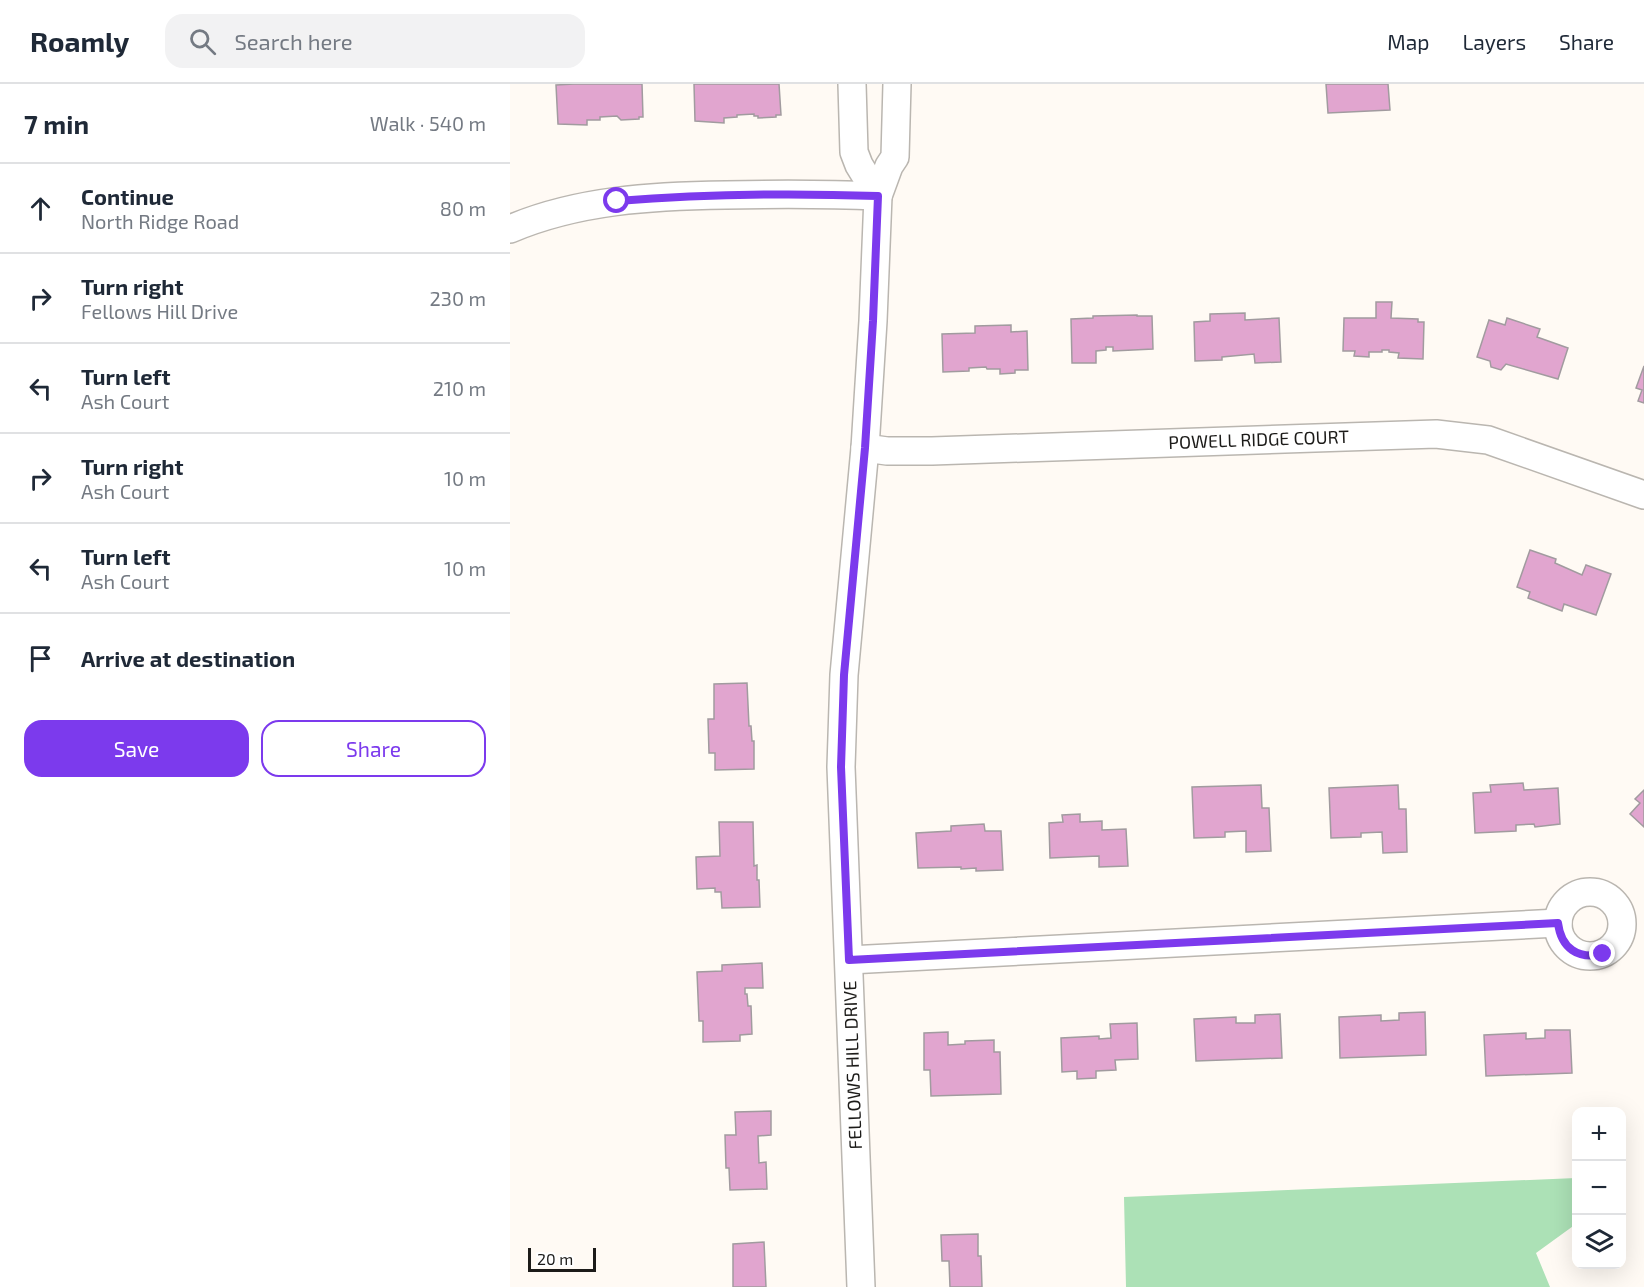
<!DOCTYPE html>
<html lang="en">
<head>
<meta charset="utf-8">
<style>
  :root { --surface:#fff; --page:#f2f2f3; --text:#1f2937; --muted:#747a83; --line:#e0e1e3; --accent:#7c3aed }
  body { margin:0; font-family:"Exo 2",sans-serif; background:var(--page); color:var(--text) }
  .controls { position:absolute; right:18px; bottom:18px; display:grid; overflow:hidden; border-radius:12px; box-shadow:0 6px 24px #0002 }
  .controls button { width:54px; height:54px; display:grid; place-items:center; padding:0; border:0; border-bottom:2px solid var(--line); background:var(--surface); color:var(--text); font:30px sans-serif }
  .scale { position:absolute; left:18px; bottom:15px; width:68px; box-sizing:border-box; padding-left:6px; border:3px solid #1c1b19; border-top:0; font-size:16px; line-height:21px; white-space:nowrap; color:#1c1b19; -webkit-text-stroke:4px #fff; paint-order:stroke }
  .stop { position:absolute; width:18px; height:18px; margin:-14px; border:4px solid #7c3aed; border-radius:50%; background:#fff }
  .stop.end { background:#7c3aed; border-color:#fff; box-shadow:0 2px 6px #0008 }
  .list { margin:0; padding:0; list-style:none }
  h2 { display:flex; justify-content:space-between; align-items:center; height:78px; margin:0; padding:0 24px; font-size:26px }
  h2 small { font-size:20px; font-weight:400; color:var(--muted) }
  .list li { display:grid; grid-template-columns:39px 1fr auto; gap:18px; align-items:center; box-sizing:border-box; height:90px; padding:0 24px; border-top:2px solid var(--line) }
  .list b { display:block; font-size:22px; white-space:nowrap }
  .list p { margin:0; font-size:20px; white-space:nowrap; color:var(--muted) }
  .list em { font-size:20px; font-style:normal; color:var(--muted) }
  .actions { display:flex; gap:12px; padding:18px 24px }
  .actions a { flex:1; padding:14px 0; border:2px solid var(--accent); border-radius:18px; text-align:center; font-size:21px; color:var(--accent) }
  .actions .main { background:var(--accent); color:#fff }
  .icon { flex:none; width:33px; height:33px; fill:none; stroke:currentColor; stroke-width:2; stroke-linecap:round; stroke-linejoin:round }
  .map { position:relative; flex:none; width:1134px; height:1203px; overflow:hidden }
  header { display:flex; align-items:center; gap:36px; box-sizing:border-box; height:84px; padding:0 30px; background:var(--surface); border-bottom:2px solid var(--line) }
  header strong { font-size:28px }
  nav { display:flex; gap:33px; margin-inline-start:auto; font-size:21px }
  .search { width:420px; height:54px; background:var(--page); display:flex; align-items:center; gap:15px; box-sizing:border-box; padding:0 21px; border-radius:18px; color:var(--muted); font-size:22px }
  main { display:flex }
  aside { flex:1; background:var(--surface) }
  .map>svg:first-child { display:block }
</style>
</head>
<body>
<header>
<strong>Roamly</strong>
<div class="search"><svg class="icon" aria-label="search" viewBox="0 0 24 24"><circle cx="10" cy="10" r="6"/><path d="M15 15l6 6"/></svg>Search here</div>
<nav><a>Map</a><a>Layers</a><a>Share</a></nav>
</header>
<main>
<aside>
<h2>7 min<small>Walk · 540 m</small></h2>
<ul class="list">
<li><svg class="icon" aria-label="ahead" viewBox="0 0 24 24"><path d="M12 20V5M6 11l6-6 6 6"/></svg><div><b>Continue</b><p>North Ridge Road</p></div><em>80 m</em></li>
<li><svg class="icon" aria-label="right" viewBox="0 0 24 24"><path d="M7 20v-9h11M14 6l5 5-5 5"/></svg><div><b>Turn right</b><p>Fellows Hill Drive</p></div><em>230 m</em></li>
<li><svg class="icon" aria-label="left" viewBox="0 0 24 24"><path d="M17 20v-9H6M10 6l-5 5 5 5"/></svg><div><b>Turn left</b><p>Ash Court</p></div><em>210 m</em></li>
<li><svg class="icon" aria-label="right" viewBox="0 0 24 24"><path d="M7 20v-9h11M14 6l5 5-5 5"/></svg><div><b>Turn right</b><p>Ash Court</p></div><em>10 m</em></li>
<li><svg class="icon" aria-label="left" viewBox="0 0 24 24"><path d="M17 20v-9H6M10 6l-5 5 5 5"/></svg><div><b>Turn left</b><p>Ash Court</p></div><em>10 m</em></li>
<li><svg class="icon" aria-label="arrive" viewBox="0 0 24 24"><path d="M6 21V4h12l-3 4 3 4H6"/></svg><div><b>Arrive at destination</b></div></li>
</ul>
<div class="actions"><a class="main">Save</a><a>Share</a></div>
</aside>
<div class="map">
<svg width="1134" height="1203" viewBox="0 0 1134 1203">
  <rect width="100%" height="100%" fill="#fffaf4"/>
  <polygon fill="#ace1b6" points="1066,1094 1066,1140 1026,1169 1040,1203 616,1203 614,1113"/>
  <g fill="#e1a5cf" stroke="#a19b9f" stroke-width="1.5">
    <polygon points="64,0 132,0 133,33 129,33 129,35 111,36 107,32 90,33 90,36 77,36 77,41 48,40 46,1"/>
    <polygon points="184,0 269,0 271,31 266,31 266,33 248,34 248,32 244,32 244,30 227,31 227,33 214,34 214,39 185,37"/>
    <polygon points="816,0 878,0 880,26 818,29"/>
    <polygon points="866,218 882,218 881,234 908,235 908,238 914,238 913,275 888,274 889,269 879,268 879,266 872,266 872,268 859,268 859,273 844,272 845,267 833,267 834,234 866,234"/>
    <polygon points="735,229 735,236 769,234 771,278 745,279 744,270 712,273 712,276 685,277 684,238 700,237 700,230"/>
    <polygon points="627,231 627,232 642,232 643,265 603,267 603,263 596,263 596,266 586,267 586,279 562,279 561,235 583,234 583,232"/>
    <polygon points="997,234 1030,245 1027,253 1058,264 1048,295 996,280 991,286 981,283 980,277 967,273 979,236 995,241"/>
    <polygon points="501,241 501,248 517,247 518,286 505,286 505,289 490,290 490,285 477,285 476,283 459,284 459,287 433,288 432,250 465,249 465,242"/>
    <polygon points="1134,282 1134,319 1128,317 1132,306 1126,304"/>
    <polygon points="1020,466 1046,475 1045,479 1072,491 1076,481 1101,490 1086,531 1054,520 1052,527 1018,514 1020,508 1007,503"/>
    <polygon points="237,599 239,642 241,642 242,657 244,657 244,685 205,686 205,669 199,669 198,635 204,635 204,600"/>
    <polygon points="1013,699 1014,706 1048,704 1050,740 1025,743 1024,740 1006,741 1006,747 965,749 963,709 981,708 980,701"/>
    <polygon points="751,701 752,724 759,724 761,767 736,768 736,747 715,748 715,753 684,754 682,703"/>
    <polygon points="888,701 889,725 896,725 897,768 873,769 872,748 851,749 851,753 821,754 819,704"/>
    <polygon points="1134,706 1134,743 1120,730 1130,719 1125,715"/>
    <polygon points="570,730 570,738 592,737 592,746 616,745 618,782 589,783 589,772 540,774 539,739 553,738 552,731"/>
    <polygon points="209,738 243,738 244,782 247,781 247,796 249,796 250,823 212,824 211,808 205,808 205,804 187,805 186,773 210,772"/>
    <polygon points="474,740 475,747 491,747 493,786 466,787 466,784 451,785 451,783 408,784 406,749 441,747 441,742"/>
    <polygon points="252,879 253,904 235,904 235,910 237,910 238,922 241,922 242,950 230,951 230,957 193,958 193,937 189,937 187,888 212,887 212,881"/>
    <polygon points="915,928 916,971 830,974 829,933 871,931 871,937 889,936 889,929"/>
    <polygon points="770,930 772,974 686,977 684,935 726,933 726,939 745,939 745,931"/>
    <polygon points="627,939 628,975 605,976 606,986 586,987 586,994 567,995 567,987 552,988 551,954 589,952 589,955 601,954 600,940"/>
    <polygon points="1035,946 1060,946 1062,989 976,992 974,951 1016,949 1016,955 1035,954"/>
    <polygon points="438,948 438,961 455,960 455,957 484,956 484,968 490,968 491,1010 421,1012 420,986 414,986 414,949"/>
    <polygon points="261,1027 261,1051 248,1052 249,1079 256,1078 257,1105 220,1106 219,1084 216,1084 215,1051 226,1051 225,1028"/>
    <polygon points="468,1150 468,1172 471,1172 472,1203 440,1203 439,1177 432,1177 431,1151"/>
    <polygon points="254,1158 256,1203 223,1203 223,1160"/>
  </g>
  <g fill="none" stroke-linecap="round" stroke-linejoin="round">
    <defs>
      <g id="street">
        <polyline points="342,0 344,68 349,81 368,112"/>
        <path d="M0 145C68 116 143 112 216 111 267 110 317 110 368 112"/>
        <path id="s1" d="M355 364 377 367H422L926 350 978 356 1134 411"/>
        <circle cx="1080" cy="840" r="32"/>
        <polyline points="339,876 1048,839"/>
        <polyline points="351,1203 331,683 334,591 355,364 363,237 368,112 379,82 385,73 387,0"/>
      </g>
    </defs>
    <use href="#street" stroke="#bab6b0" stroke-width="30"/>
    <use href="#street" stroke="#fff" stroke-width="27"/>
  </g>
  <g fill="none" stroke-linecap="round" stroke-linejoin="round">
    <path stroke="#7c3aed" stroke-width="8" d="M107 117C194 110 281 109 368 112L363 237 355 364 334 591 331 683 339 876 1048 839C1051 864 1068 876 1093 870"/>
  </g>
  <g text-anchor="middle" stroke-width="6" stroke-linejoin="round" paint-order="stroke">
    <g font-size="18" fill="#1c1b19" stroke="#fff">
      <text dy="6" stroke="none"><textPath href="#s1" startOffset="394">POWELL RIDGE COURT</textPath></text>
      <text transform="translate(343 981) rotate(-92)" y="6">FELLOWS HILL DRIVE</text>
    </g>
  </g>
</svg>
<div class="controls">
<button>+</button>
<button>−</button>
<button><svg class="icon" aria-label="layers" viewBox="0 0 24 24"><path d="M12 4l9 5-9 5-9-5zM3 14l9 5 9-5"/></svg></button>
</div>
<div class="scale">20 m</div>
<div class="stop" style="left:107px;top:117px"></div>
<div class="stop end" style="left:1093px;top:870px"></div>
</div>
</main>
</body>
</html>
